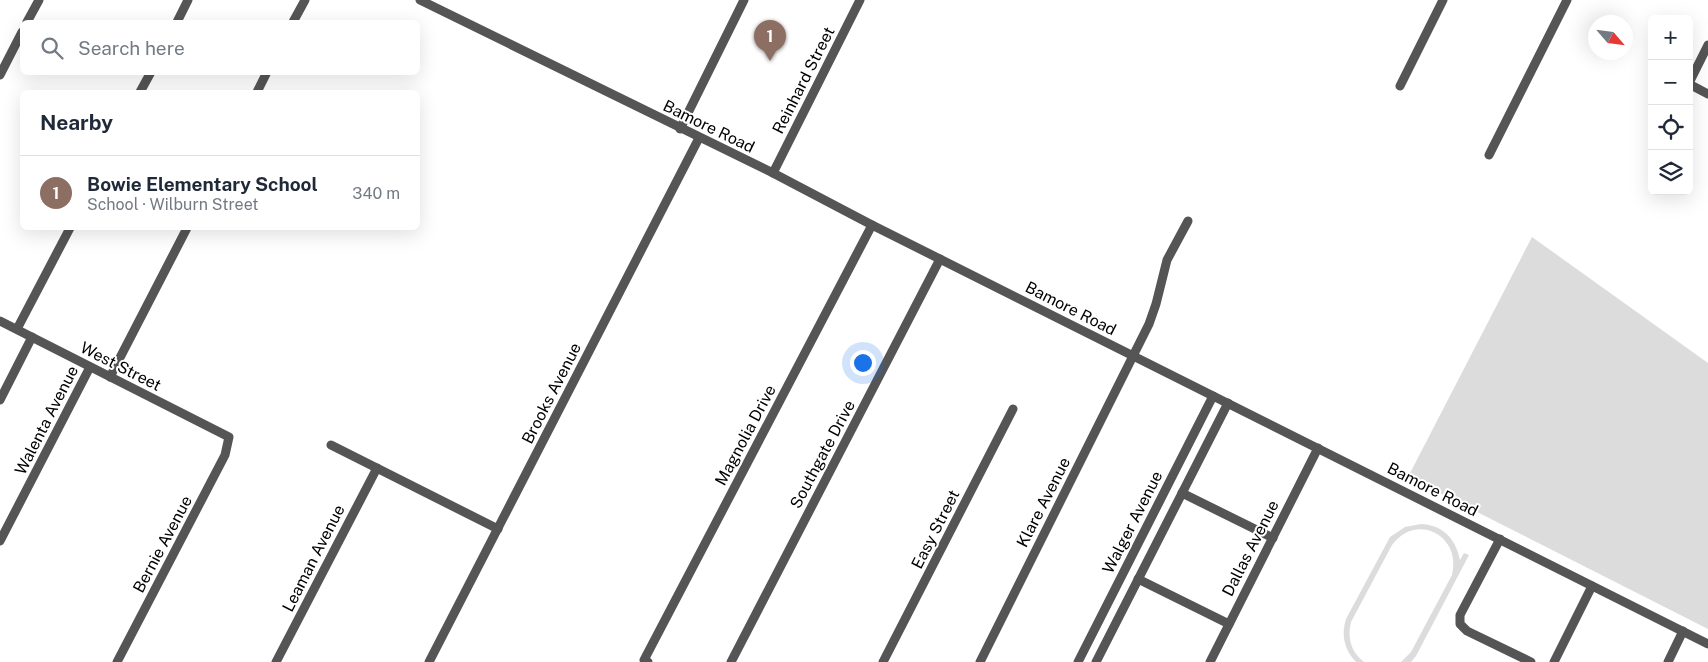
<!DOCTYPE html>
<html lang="en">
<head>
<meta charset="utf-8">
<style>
  :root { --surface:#fff; --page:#f6f6f7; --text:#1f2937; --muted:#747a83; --line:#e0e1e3; --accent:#000 }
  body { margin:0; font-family:"Public Sans",sans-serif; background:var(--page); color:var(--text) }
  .controls { position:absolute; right:15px; top:15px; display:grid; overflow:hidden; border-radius:8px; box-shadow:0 5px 20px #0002 }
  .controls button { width:45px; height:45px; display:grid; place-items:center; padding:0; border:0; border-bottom:1px solid var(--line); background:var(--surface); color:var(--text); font:25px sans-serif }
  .compass { position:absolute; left:1588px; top:15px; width:45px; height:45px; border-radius:50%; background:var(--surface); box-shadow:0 5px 20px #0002; rotate:118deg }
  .you { position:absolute; left:862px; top:362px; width:18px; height:18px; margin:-12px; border:4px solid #fff; border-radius:50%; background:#1a73e8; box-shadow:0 0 0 8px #1a73e833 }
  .badge { display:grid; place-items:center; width:32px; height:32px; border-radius:50%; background:var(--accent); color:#fff; font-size:16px; font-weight:700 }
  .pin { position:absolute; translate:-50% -41px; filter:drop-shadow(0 1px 2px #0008) }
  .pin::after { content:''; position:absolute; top:26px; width:18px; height:15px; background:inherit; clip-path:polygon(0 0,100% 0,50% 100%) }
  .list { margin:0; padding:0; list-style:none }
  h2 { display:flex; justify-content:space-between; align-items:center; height:65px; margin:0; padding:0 20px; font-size:21px }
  h2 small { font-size:16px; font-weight:400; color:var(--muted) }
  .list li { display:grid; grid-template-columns:32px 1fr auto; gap:15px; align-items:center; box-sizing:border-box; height:75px; padding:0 20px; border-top:1px solid var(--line) }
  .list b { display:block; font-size:19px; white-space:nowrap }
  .list p { margin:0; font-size:16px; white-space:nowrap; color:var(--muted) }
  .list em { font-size:16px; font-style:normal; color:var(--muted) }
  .icon { flex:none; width:28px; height:28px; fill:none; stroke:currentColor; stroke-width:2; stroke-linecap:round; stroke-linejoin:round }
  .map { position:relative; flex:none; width:1708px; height:662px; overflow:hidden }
  .search { position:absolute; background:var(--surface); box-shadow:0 5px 20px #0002; left:20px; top:20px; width:400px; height:55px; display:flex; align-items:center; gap:12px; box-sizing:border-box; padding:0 18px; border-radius:8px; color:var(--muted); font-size:19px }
  .panel { position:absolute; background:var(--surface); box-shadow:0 5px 20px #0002; left:20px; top:90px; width:400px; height:140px; border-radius:8px }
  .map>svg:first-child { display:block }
</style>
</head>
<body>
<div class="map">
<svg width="1708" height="662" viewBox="0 0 1708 662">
  <rect width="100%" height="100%" fill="#fff"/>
  <g fill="#dcdcdc">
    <polygon points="1532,237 1708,363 1708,629 1408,477"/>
    <path d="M1421 524C1443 525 1456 539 1460 560L1464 553 1469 555 1416 656 1411 662H1401L1411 652 1452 575C1462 535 1416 512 1392 545L1351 622C1347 638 1351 652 1364 662H1356C1344 650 1341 634 1346 619L1390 537 1405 527Z"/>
  </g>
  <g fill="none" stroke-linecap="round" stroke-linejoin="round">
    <g stroke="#555" stroke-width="9">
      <polyline points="420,0 773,173 872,225 1708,644"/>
      <polyline points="27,22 39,0"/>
      <polyline points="177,22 188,0"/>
      <polyline points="293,22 305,0"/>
      <polyline points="0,75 22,32"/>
      <polyline points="1689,83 1708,45"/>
      <polyline points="1689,84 1708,94"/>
      <polyline points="1400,86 1443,0"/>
      <polyline points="140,92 151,72"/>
      <polyline points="257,92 267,72"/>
      <polyline points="680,129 744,0"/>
      <polyline points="1489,155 1567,0"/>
      <polyline points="773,173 860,0"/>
      <polyline points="0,321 229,437 225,455 117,662"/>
      <polyline points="17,329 70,228"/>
      <polyline points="110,377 187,228"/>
      <polyline points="0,400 32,337"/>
      <polyline points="331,445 498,529"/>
      <polyline points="1182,493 1273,538"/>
      <polyline points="1500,539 1460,615 1460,624 1467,631 1531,662"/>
      <polyline points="0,541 90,367"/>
      <polyline points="1138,579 1229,624"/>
      <polyline points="276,662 377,468"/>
      <polyline points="429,662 699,138"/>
      <polyline points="648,662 644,660 872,225"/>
      <polyline points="731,662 940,259"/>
      <polyline points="883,662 1013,409"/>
      <polyline points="980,662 1149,324 1156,304 1167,260 1188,221"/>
      <polyline points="1078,662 1213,396"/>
      <polyline points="1096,662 1228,403"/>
      <polyline points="1210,662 1318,448"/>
      <polyline points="1554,662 1592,586"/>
      <polyline points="1668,662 1683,631"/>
    </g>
  </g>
  <g text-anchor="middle" stroke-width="4" stroke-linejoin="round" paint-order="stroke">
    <g font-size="16" fill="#000" stroke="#fff">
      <text transform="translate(803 80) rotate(-63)" y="6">Reinhard Street</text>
      <text transform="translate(709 126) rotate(26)" y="6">Bamore Road</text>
      <text transform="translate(1071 308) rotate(27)" y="6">Bamore Road</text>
      <text transform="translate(121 366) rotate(27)" y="6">West Street</text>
      <text transform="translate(551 393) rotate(-63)" y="6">Brooks Avenue</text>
      <text transform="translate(46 420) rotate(-63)" y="6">Walenta Avenue</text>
      <text transform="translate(745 435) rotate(-62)" y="6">Magnolia Drive</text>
      <text transform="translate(822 454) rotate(-62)" y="6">Southgate Drive</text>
      <text transform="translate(1433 489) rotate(27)" y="6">Bamore Road</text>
      <text transform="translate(1043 502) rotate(-63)" y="6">Klare Avenue</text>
      <text transform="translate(1132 522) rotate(-63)" y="6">Walger Avenue</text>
      <text transform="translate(935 529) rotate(-63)" y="6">Easy Street</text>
      <text transform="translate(162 544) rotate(-62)" y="6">Bernie Avenue</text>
      <text transform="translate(1250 548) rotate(-63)" y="6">Dallas Avenue</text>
      <text transform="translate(313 558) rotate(-63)" y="6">Leaman Avenue</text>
    </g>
  </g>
</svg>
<div class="controls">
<button>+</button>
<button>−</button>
<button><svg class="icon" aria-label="locate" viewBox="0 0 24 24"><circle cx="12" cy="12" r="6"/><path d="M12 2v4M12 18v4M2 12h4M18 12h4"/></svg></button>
<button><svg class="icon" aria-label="layers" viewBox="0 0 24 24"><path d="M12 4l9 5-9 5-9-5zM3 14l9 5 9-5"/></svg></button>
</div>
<svg class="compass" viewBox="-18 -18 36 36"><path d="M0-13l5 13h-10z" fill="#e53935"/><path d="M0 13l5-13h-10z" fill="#747a83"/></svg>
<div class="you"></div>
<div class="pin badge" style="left:770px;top:61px;background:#8d6e63">1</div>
<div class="search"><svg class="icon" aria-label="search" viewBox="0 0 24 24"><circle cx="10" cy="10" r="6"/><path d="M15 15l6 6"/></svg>Search here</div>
<section class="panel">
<h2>Nearby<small></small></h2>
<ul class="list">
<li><span class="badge" style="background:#8d6e63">1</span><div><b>Bowie Elementary School</b><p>School · Wilburn Street</p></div><em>340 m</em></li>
</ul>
</section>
</div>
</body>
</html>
